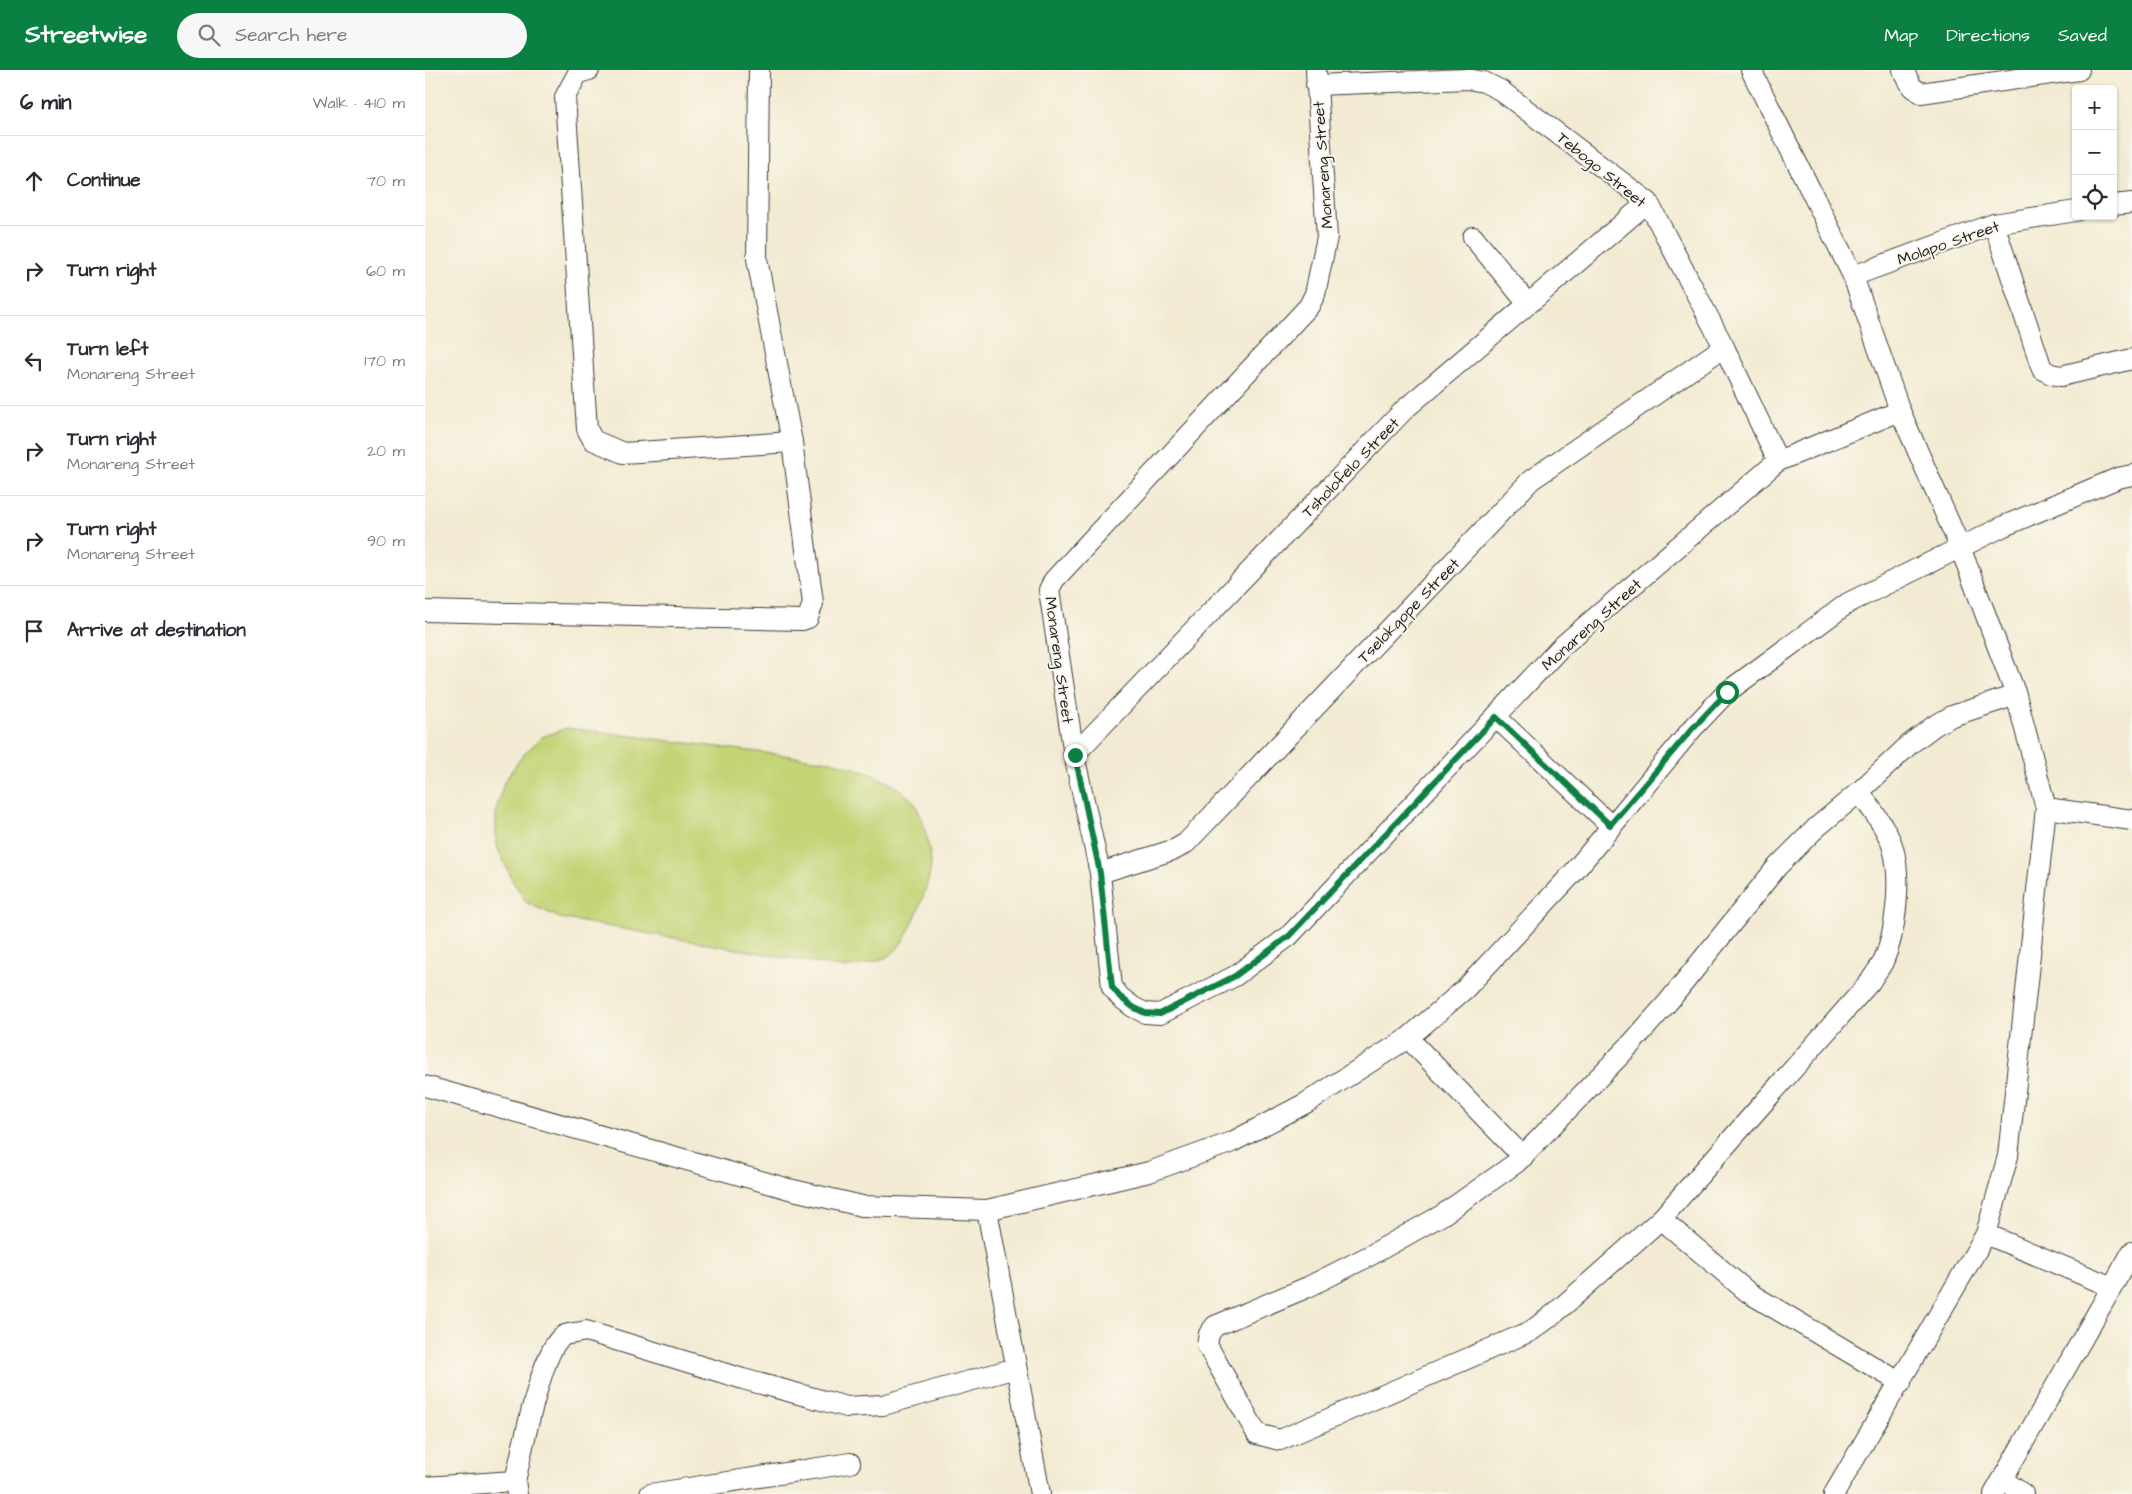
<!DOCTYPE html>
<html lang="en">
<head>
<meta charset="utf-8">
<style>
  :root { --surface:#fff; --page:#f7f7f7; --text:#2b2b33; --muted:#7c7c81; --line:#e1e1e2; --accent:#0b8043 }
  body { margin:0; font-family:"Architects Daughter",sans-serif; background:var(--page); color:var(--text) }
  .controls { position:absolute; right:15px; top:15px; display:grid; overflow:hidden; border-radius:5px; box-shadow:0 1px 4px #0004 }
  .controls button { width:45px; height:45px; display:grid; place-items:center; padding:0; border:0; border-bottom:1px solid var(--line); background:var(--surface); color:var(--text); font:25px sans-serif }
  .stop { position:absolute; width:15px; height:15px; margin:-11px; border:4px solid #0b8043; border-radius:50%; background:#fff }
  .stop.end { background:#0b8043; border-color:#fff; box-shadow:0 1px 5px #0008 }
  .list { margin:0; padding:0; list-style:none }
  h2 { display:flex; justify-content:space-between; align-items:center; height:65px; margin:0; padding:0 20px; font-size:21px }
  h2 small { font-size:16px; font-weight:400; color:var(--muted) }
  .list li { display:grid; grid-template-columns:32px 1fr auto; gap:15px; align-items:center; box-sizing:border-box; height:90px; padding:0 20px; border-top:1px solid var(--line) }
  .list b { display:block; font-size:19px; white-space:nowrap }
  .list p { margin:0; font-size:16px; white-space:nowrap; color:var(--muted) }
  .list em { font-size:16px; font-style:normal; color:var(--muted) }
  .icon { flex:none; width:28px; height:28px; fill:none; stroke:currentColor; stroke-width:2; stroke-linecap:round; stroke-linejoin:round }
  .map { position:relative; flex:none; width:1707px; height:1424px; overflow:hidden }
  header { display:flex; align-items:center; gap:30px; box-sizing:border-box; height:70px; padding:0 25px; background:var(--accent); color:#fff }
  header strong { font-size:24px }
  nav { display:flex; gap:28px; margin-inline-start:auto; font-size:18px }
  .search { width:350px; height:45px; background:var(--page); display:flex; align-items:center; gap:12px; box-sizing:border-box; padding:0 18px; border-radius:28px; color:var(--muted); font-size:19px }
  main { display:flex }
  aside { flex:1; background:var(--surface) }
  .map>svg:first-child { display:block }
</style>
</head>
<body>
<header>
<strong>Streetwise</strong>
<div class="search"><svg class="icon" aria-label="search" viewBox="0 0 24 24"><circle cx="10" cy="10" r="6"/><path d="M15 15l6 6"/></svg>Search here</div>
<nav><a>Map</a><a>Directions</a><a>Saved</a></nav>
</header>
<main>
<aside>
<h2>6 min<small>Walk · 410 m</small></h2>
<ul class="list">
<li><svg class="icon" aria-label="ahead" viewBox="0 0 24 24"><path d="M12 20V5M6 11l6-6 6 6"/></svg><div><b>Continue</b></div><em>70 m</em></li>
<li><svg class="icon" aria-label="right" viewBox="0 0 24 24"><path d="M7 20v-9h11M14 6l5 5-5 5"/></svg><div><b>Turn right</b></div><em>60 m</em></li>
<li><svg class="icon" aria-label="left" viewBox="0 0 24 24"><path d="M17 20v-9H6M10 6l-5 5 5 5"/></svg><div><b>Turn left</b><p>Monareng Street</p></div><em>170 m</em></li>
<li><svg class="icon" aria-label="right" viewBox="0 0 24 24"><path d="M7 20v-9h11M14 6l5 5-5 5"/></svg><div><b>Turn right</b><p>Monareng Street</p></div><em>20 m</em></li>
<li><svg class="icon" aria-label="right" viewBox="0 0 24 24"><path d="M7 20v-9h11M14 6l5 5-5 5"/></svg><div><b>Turn right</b><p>Monareng Street</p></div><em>90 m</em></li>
<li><svg class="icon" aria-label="arrive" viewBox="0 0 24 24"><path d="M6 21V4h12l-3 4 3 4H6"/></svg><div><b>Arrive at destination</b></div></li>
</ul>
</aside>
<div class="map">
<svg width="1707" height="1424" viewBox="0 0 1707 1424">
  <rect width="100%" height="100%" fill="#fbf7ec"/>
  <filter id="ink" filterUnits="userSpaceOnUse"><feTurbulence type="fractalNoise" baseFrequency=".02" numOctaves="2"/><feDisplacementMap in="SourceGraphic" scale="10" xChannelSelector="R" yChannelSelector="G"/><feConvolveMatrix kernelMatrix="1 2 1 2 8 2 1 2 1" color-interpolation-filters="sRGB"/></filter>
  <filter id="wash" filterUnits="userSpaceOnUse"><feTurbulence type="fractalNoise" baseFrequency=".0096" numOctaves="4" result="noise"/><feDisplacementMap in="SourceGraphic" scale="20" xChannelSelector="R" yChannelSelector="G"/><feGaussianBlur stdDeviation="1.12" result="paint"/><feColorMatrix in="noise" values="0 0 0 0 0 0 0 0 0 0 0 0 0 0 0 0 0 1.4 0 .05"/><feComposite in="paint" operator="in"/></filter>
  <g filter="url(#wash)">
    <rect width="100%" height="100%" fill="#f2ead2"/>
    <path fill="#c3d375" stroke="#707848" d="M142 658 405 691C434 699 465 708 487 730 497 741 505 778 506 792 506 813 485 866 471 880 458 893 437 894 420 898L135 848 102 833 88 812 71 774V741L79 712 98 685 117 667Z"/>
  </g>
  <g filter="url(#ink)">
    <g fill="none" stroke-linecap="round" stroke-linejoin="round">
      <defs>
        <g id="street">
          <polyline points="164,0 153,3 140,27 162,359 168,370 198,383 367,372"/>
          <polyline points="891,0 902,167 890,224 884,236 629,510 624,520 649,685 675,803 687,917 695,927 708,937 720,943 735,944 810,906 864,866 1136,577 1353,391 1475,341"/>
          <path d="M1326 0 1428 206 1475 341 1535 477 1591 625 1527 646 1509 656 1485 674 1434 722 1391 758 1352 797 1244 931 1206 974 1091 1093 1017 1145 946 1185 883 1217 790 1256 784 1264 782 1275 832 1364 855 1370 1106 1261 1129 1244 1236 1149 1445 912C1449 905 1454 899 1458 892 1471 863 1477 810 1468 778 1462 758 1446 739 1434 722"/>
          <polyline points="1478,0 1487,17 1496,23 1654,0"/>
          <polyline points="891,15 1043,9 1059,12 1075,20 1223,132 1299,277 1353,391"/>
          <polyline points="1688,135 1707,133"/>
          <polyline points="1569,154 1617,299 1626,304 1636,306 1707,289"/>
          <polyline points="1048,167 1103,234"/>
          <polyline points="1428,206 1569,154 1651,141"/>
          <polyline points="0,541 377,550 383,548 388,533 367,372 332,189 334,0"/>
          <polyline points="1071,647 1185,755"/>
          <polyline points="649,685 980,339 1223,132"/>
          <polyline points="1621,738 1707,750"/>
          <polyline points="675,803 751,779 761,773 1106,410 1299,277"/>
          <polyline points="983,968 1098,1087"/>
          <polyline points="0,1016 364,1119 437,1136 562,1140 724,1102 807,1072 881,1033 983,968 1040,919 1148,803 1267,659 1302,622 1343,592 1423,533 1579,456 1693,408 1707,405"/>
          <polyline points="562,1140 615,1424"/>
          <polyline points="1236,1149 1324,1223 1476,1313"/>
          <polyline points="1561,1164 1687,1217"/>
          <polyline points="1578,1410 1598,1424"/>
          <polyline points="0,1417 90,1411"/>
          <path d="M92 1424 90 1411C97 1384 116 1279 138 1266 143 1263 154 1263 161 1261L318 1309 422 1337 458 1335 591 1298"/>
          <polyline points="225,1424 425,1393"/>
          <polyline points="1409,1424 1561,1164 1583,1086 1621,738 1591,625"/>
          <polyline points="1569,1424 1707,1182"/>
        </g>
      </defs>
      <use href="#street" stroke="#3c3b37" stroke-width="22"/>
      <use href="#street" stroke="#fff" stroke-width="20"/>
    </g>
  </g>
  <g fill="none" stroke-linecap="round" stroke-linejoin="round" filter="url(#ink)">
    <polyline stroke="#0b8043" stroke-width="6" points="650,685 675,803 687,917 695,927 708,937 720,943 735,944 810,906 864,866 1071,647 1185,755 1267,659 1302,622"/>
  </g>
  <g text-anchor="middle" stroke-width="4" stroke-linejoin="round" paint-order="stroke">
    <g font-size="16" fill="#1c1c1c" stroke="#fbf7ec">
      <text transform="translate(897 95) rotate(-94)" y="6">Monareng Street</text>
      <text transform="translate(1177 99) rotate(39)" y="6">Tebogo Street</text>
      <text transform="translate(1523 172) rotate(-19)" y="6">Molapo Street</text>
      <text transform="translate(925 397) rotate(-46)" y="6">Tsholofelo Street</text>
      <text transform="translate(983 540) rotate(-46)" y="6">Tselokgope Street</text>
      <text transform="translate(1166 554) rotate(-42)" y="6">Monareng Street</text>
      <text transform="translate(635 590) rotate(82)" y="6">Monareng Street</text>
    </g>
  </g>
</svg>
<div class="controls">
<button>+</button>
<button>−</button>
<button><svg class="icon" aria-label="locate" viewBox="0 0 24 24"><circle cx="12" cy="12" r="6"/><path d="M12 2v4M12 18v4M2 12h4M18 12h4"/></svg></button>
</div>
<div class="stop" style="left:1302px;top:622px"></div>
<div class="stop end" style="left:650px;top:685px"></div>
</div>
</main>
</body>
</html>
